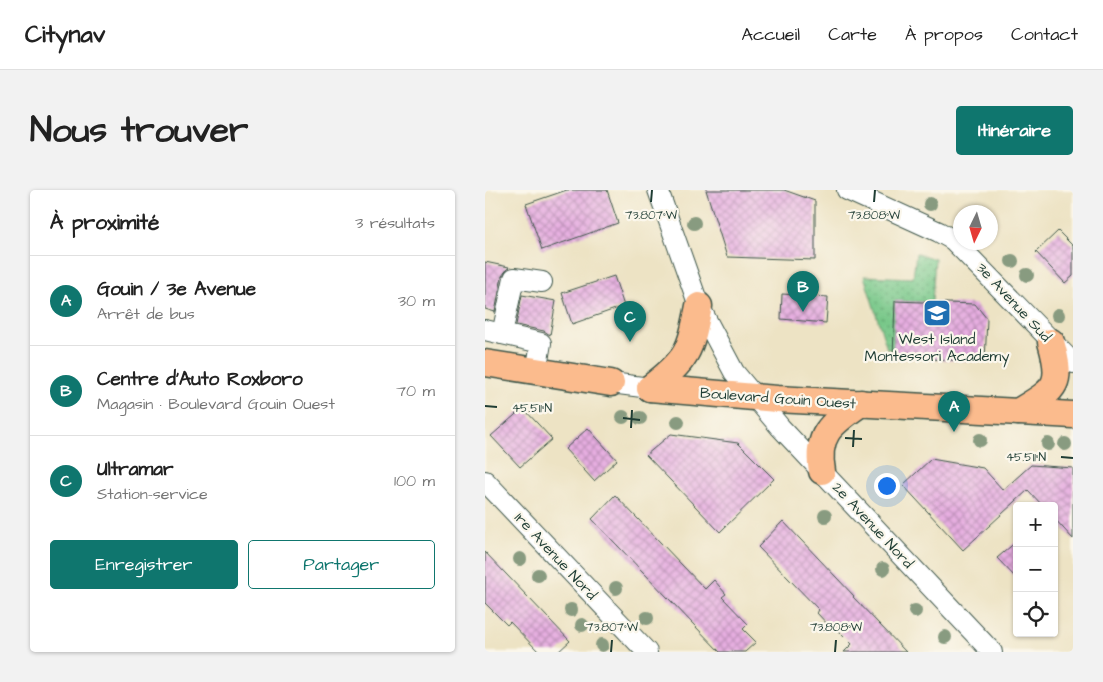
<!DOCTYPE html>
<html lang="fr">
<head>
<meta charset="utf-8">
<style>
  :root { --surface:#fff; --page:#f2f2f2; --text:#222; --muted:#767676; --line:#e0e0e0; --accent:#0f766e }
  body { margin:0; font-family:"Architects Daughter",sans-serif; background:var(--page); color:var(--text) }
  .controls { position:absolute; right:15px; bottom:15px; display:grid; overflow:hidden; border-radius:5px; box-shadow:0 1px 4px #0004 }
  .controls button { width:45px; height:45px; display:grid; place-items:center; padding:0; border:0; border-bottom:1px solid var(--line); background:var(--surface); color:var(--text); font:25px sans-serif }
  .compass { position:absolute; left:468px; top:15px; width:45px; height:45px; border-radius:50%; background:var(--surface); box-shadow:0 1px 4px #0004; rotate:185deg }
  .you { position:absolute; left:401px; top:295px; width:18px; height:18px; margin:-12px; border:4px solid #fff; border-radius:50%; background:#1a73e8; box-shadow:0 0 0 8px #1a73e833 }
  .badge { display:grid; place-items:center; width:32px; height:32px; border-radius:50%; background:var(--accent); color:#fff; font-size:16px; font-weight:700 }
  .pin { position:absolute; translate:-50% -41px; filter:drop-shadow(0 1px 2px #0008) }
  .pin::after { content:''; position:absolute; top:26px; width:18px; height:15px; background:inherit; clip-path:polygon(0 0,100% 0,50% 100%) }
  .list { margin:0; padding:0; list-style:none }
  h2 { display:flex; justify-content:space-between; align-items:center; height:65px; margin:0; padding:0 20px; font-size:21px }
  h2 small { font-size:16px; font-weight:400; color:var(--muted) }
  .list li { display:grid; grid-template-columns:32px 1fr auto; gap:15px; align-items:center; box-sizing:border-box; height:90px; padding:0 20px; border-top:1px solid var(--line) }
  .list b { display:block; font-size:19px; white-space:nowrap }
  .list p { margin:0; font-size:16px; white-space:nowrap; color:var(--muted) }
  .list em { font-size:16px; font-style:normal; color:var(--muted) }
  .actions { display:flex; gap:10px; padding:15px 20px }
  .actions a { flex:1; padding:11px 0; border:1px solid var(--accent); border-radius:5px; text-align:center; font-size:18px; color:var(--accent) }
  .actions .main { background:var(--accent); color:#fff }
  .icon { flex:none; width:28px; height:28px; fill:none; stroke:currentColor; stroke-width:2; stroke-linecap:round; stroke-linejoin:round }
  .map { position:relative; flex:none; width:588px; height:462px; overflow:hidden; border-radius:5px }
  header { display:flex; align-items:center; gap:30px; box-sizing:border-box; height:70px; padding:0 25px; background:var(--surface); border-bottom:1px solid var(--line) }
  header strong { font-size:24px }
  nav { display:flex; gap:28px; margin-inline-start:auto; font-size:18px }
  .intro { display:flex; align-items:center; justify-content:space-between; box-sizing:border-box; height:120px; padding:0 30px }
  h1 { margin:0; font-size:35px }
  .button { padding:12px 22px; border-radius:5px; background:var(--accent); color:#fff; font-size:18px; font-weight:700 }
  main { display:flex; gap:30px; padding:0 30px }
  aside { flex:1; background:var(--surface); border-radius:5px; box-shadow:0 1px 4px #0004 }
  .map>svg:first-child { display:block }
</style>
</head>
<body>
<header>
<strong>Citynav</strong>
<nav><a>Accueil</a><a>Carte</a><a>À propos</a><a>Contact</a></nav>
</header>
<div class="intro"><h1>Nous trouver</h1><a class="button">Itinéraire</a></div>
<main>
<aside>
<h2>À proximité<small>3 résultats</small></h2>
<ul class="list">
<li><span class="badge">A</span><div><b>Gouin / 3e Avenue</b><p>Arrêt de bus</p></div><em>30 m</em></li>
<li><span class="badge">B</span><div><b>Centre d'Auto Roxboro</b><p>Magasin · Boulevard Gouin Ouest</p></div><em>70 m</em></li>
<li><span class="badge">C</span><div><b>Ultramar</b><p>Station-service</p></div><em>100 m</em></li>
</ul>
<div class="actions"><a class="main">Enregistrer</a><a>Partager</a></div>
</aside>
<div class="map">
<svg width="588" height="462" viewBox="0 0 588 462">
  <defs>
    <pattern id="grass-dots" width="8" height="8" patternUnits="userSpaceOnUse" patternTransform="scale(1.25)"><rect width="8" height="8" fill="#78c889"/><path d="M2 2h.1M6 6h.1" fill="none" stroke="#62a471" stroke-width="1.8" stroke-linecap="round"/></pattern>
    <pattern id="building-cross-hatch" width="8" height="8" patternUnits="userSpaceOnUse" patternTransform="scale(1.25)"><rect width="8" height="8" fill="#e6ade0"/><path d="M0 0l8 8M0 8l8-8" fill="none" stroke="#ba8eb6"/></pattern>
  </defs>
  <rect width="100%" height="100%" fill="#fbf7ec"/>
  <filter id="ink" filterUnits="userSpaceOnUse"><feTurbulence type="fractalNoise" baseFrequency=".02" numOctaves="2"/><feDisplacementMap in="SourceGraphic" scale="10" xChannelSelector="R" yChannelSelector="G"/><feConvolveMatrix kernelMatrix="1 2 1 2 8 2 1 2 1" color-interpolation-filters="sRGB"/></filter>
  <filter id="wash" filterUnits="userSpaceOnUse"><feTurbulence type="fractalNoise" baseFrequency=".0096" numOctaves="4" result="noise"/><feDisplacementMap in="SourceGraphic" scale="20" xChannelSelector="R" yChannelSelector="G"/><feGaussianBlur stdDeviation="1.12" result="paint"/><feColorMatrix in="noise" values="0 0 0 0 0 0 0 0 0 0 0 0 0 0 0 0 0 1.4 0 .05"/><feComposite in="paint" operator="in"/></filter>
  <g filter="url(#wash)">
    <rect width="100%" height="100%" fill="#ede3c4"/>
    <polygon fill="url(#grass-dots)" stroke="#4c825e" points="431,63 450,69 447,112 410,111 408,160 402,159 379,86 428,88"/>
    <g id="blocks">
      <g fill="url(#building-cross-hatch)">
        <polygon points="82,0 122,0 133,33 57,60 41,14"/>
        <polygon points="221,0 299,0 330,11 330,70 242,67"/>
        <polygon points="573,41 588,56 588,86 580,93 551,62"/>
        <polygon points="0,72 24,77 17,86 10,122 0,119"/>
        <polygon points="129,86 139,116 87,134 77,103"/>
        <polygon points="297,104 343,107 341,133 296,129"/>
        <polygon points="37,105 71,111 65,145 59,141 31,135"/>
        <polygon points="410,111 490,114 502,129 500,172 408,167"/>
        <polygon points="38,218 67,249 35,277 6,246"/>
        <polygon points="103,238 132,270 109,291 80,259"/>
        <polygon points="186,244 253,253 289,289 235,342 161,265"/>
        <polygon points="446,269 498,278 518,300 546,275 588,278 588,349 569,328 569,316 558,316 543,300 478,360 418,295"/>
        <polygon points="130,305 220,399 229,390 241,404 237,407 263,434 258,439 271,452 260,462 235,462 107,329"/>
        <polygon points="298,331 369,406 368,407 421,462 359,462 367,454 347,434 344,436 332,423 334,420 273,357"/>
        <polygon points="532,351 532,389 512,368"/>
        <polygon points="0,362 85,451 73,462 54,462 25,432 22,435 0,413"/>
      </g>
    </g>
  </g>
  <g filter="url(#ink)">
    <use href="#blocks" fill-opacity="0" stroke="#3e564a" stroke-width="1"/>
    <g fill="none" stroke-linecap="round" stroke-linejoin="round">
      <defs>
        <g id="minor">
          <polyline points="173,0 214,116 249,182 295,237 507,462"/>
          <polyline points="362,0 454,42 468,50 588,173"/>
          <polyline points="0,140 56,153 51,182"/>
          <polyline points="17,144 29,88 57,92"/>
          <polyline points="126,193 165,198"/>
          <polyline points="0,291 162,462"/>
        </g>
        <g id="major">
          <polyline points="0,173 126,193"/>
          <polyline points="165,198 292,209 588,225"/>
          <path d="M165 198C203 169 205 162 214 116"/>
          <path d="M533 222C570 199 579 197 566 152"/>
          <path d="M337 281C330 243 348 233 376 213"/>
        </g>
      </defs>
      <use href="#minor" stroke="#3e564a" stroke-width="22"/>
      <use href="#major" stroke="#3e564a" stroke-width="29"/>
      <use href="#minor" stroke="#fff" stroke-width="20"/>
      <use href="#major" stroke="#fbbb8d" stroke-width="26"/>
    </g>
    <g fill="#889b80">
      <circle cx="445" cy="14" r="7"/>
      <circle cx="209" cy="33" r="7"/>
      <circle cx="527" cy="71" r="7"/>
      <circle cx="542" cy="85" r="7"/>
      <circle cx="573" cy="125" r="7"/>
      <circle cx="138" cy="227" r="7"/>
      <circle cx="155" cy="228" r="7"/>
      <circle cx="193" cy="232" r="7"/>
      <circle cx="495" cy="250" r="7"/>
      <circle cx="563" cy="254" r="7"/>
      <circle cx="580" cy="254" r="7"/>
      <circle cx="340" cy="326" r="7"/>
      <circle cx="35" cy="369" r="7"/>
      <circle cx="398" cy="379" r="7"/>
      <circle cx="53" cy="385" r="7"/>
      <circle cx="131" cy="398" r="7"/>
      <circle cx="86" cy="420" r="7"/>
      <circle cx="430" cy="421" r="7"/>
      <circle cx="162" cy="428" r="7"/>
      <circle cx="97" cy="435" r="7"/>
      <circle cx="460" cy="447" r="7"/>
      <circle cx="117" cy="455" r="7"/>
    </g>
  </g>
  <path fill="none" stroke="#1f3d34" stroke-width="2" d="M166 12 167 0M389 12 390 0M0 216 12 217M138 228 155 230M146 238 147 220M360 248 377 249M368 257 369 240M576 267 588 268M126 462 127 450M350 462 351 450"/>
  <defs>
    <symbol id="school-square" viewBox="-11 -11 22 22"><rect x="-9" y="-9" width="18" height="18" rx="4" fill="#1f6fb2" stroke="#fbf7ec"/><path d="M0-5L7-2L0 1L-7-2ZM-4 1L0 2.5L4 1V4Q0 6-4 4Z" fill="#fff"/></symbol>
  </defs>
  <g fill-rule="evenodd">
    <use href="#school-square" x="436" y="107" width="32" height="32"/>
  </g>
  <g text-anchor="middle" stroke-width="4.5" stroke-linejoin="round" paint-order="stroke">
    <g font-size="15" fill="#1f3d34" stroke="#fbf7ec">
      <text transform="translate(529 112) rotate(47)" y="5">3e Avenue Sud</text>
      <text transform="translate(293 208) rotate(4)" y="5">Boulevard Gouin Ouest</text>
      <text transform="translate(388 335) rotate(47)" y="5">2e Avenue Nord</text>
      <text transform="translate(71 366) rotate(47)" y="5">1re Avenue Nord</text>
    </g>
    <g font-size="15" fill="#1f3d34" stroke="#fbf7ec">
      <text x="452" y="154">West Island<tspan x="452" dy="17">Montessori Academy</tspan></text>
    </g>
  </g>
  <g font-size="12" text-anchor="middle" fill="#1f3d34" stroke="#fbf7ec" stroke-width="4.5" stroke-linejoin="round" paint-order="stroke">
    <text x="166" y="29">73.807°W</text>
    <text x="389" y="29">73.808°W</text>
    <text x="47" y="222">45.511°N</text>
    <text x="541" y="271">45.511°N</text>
    <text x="127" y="441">73.807°W</text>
    <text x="351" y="441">73.808°W</text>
  </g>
</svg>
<div class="controls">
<button>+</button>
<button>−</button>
<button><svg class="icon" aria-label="locate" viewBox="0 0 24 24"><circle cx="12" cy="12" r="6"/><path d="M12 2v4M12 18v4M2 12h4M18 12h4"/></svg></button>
</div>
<svg class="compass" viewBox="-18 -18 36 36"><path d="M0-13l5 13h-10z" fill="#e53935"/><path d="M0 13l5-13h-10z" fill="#767676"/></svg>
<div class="you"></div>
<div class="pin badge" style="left:469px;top:242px">A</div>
<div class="pin badge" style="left:318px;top:122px">B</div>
<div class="pin badge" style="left:145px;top:152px">C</div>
</div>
</main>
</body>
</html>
